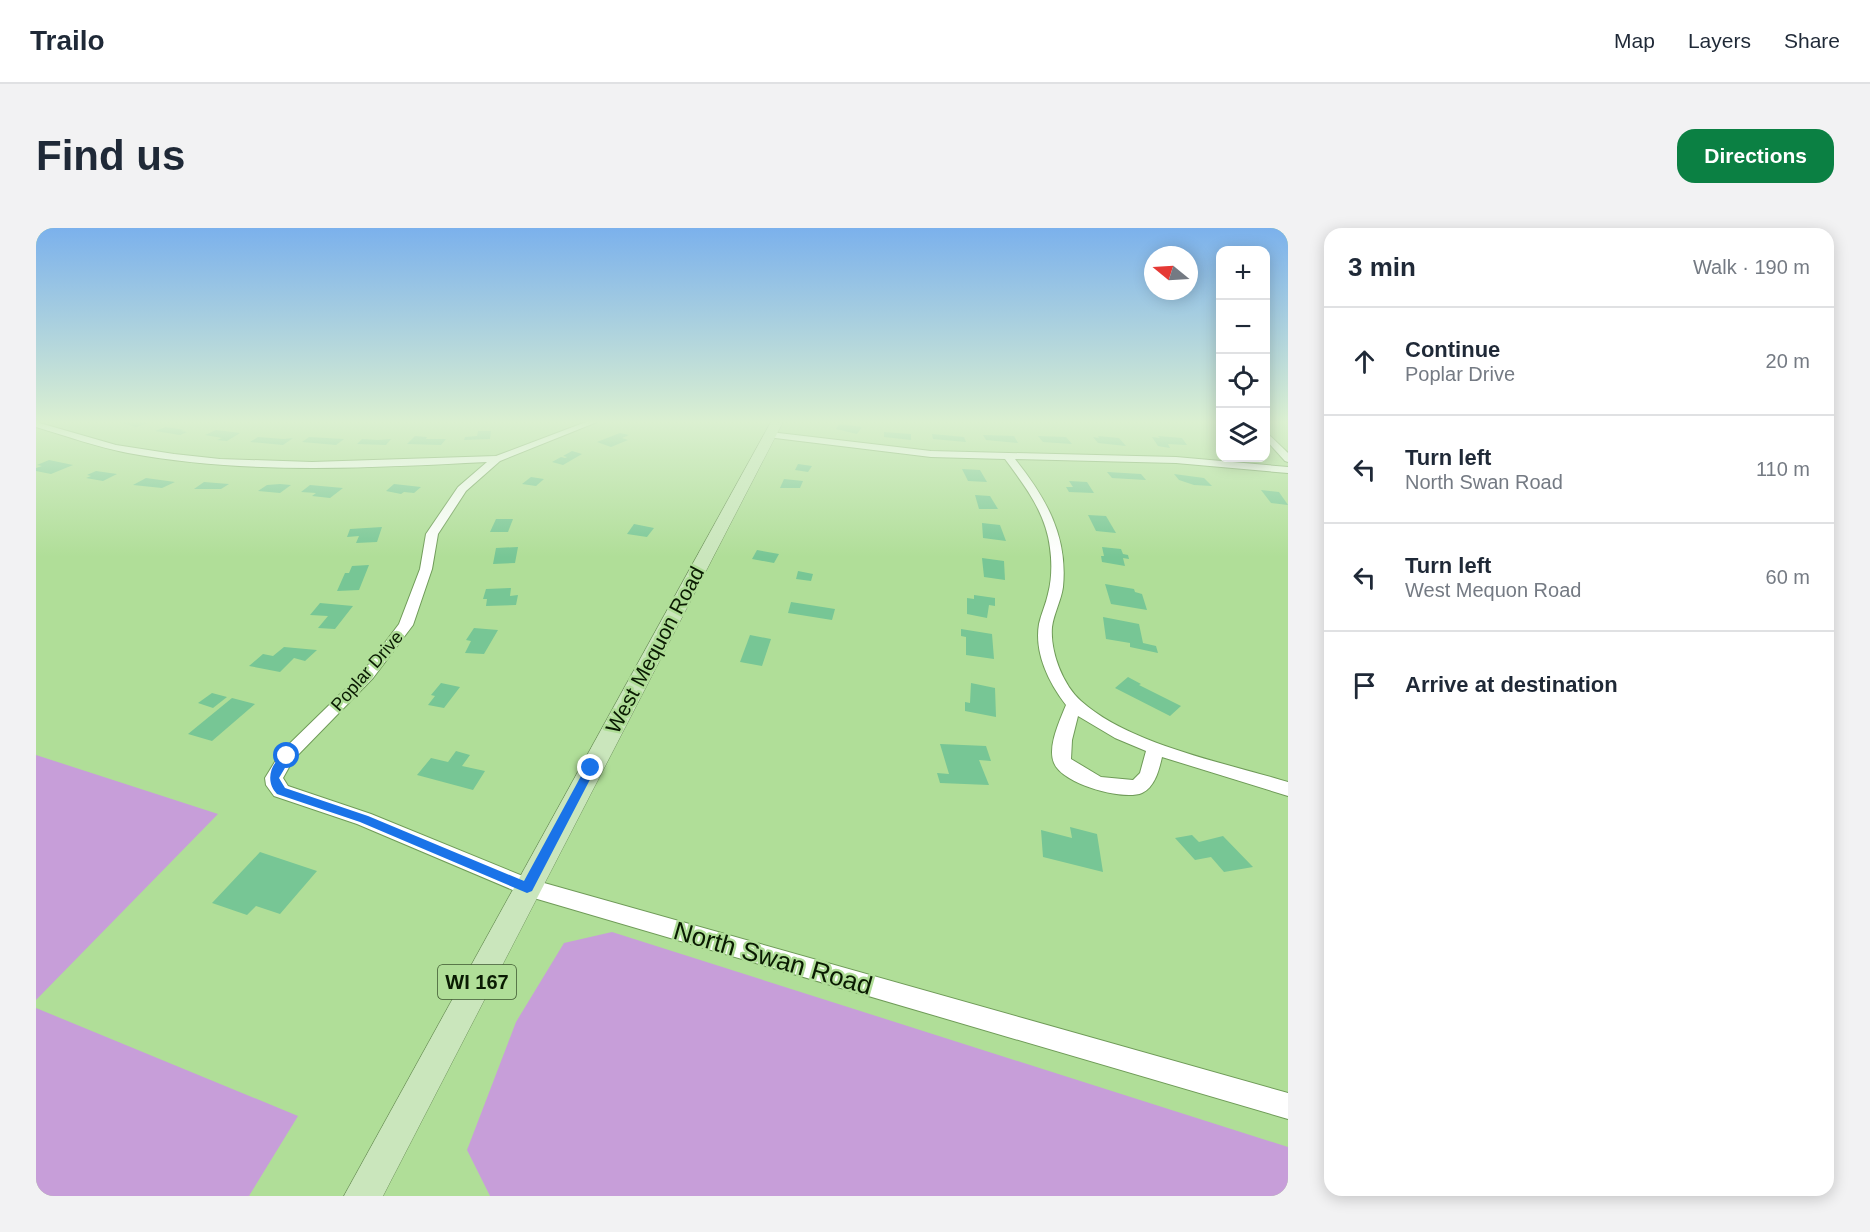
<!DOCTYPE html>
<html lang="en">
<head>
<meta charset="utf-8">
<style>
  :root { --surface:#fff; --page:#f2f2f3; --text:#1f2937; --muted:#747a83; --line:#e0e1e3; --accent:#0b8043 }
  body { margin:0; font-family:Helvetica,sans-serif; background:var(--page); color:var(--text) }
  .controls { position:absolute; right:18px; top:18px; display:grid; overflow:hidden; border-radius:12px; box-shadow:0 3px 15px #0003 }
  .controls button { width:54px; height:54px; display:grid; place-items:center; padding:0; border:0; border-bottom:2px solid var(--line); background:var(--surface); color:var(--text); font:30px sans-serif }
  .compass { position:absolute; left:1108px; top:18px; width:54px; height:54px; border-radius:50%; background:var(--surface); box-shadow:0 3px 15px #0003; rotate:288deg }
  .stop { position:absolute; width:18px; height:18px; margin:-14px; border:4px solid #1a73e8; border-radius:50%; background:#fff }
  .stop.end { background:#1a73e8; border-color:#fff; box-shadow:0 2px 6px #0008 }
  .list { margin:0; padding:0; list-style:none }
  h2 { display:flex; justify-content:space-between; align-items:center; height:78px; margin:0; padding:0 24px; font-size:26px }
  h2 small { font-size:20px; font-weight:400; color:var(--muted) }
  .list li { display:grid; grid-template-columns:39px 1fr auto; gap:18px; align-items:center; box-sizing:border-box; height:108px; padding:0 24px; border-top:2px solid var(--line) }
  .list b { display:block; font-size:22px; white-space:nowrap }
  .list p { margin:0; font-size:20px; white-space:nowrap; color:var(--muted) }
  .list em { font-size:20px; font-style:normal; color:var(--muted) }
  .icon { flex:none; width:33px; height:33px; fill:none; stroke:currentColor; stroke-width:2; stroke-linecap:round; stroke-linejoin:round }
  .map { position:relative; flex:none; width:1252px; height:968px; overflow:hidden; border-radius:18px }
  header { display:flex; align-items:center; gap:36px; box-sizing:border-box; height:84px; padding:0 30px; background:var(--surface); border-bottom:2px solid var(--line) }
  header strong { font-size:28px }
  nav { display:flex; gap:33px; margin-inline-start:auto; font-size:21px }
  .intro { display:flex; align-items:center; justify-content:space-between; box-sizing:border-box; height:144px; padding:0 36px }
  h1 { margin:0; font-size:42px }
  .button { padding:15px 27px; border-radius:18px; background:var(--accent); color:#fff; font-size:21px; font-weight:700 }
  main { display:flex; gap:36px; padding:0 36px }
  aside { flex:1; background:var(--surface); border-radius:18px; box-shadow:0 3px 15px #0003 }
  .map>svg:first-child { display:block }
</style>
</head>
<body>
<header>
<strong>Trailo</strong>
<nav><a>Map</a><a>Layers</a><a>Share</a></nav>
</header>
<div class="intro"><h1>Find us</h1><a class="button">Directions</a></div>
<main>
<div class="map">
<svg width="1252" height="968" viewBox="0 0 1252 968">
  <rect width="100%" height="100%" fill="#b0de98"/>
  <g fill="#c79ed9">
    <polygon points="0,527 182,586 0,772"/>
    <polygon points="576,704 1252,919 1252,968 454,968 431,922 480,794 528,715"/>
    <polygon points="0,780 262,888 213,968 0,968"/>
  </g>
  <g fill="#77c695">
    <polygon points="84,194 108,194 112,195 100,199"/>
    <polygon points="803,196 826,199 821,206 800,201"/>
    <polygon points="130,199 148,202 145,203 151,204 144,207 119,203"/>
    <polygon points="180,202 204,205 191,213 181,212 186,210 169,207"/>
    <polygon points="442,203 455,203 454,211 428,212 429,209 441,208"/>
    <polygon points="848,204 875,206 875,212 848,209"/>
    <polygon points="584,205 593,207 586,210 592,212 575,219 561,214"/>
    <polygon points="896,206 928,209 930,214 897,211"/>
    <polygon points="947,207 978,208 982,215 950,212"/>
    <polygon points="379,208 391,209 390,211 410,211 405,217 371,216"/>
    <polygon points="1002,208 1030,209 1036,216 1007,214"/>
    <polygon points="1062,208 1083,210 1090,218 1062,215 1057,209 1063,210"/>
    <polygon points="1122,208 1146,210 1151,217 1132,216 1134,220 1122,218 1116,209 1124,210"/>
    <polygon points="222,209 248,211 257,210 247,217 214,214"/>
    <polygon points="273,209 308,211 300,217 266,214"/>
    <polygon points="326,211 342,212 355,211 350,217 321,216"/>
    <polygon points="536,223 546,226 527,237 516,234 525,229 529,230 531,229 527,228"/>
    <polygon points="13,232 37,237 15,246 0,243 0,240 6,238 1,237"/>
    <polygon points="762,236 776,238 772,244 759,242"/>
    <polygon points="926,241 944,242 951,254 932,253"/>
    <polygon points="60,243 81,246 67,253 50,250 55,248 51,247"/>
    <polygon points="1071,244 1105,246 1110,252 1076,250"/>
    <polygon points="1138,246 1168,250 1176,258 1158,257 1143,252"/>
    <polygon points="495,249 508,251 500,258 486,256"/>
    <polygon points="110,250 139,254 126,260 97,257"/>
    <polygon points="748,251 767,253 764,260 744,260"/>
    <polygon points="1033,253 1051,254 1058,265 1033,264 1030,259 1037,259"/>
    <polygon points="168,254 193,256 185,261 158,261"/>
    <polygon points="358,256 385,259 378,265 368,264 365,266 350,263"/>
    <polygon points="231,257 244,256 255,257 244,265 222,263"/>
    <polygon points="274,257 307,260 294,270 276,268 280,265 265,264"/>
    <polygon points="1225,262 1243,264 1252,277 1235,275"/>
    <polygon points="939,267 954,268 962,281 943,281"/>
    <polygon points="1052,287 1070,288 1080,305 1060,303"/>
    <polygon points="460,291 477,291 472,304 454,304"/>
    <polygon points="946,295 964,297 970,313 947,310"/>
    <polygon points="598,296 618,300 611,309 591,306"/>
    <polygon points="346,299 341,314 320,315 323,308 311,309 314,301"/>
    <polygon points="482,319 479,335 457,336 460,320"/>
    <polygon points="1066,319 1085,321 1087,326 1092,327 1093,331 1087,330 1089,338 1066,334 1065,328 1068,328"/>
    <polygon points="721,322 743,326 738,335 716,331"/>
    <polygon points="946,330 968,333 969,352 948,349"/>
    <polygon points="333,337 323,362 301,363 309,345 313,345 316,338"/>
    <polygon points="762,343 777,346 775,353 760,351"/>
    <polygon points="1069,356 1098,361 1099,364 1106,366 1111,382 1075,376"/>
    <polygon points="475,360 474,368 482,367 480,377 450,378 451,371 447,371 450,361"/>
    <polygon points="938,367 959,370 959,378 953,377 951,390 931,386 931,370 938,371"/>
    <polygon points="755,374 799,381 796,392 752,385"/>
    <polygon points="284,375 317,378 299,401 282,400 292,388 274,387"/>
    <polygon points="1067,389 1103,396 1107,415 1120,418 1122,425 1094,419 1094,415 1070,411"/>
    <polygon points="438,400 462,402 448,426 429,425 435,413 430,412"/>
    <polygon points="925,401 956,406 958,431 930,427 930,409 925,408"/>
    <polygon points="714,407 735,411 726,438 704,434"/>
    <polygon points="248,419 281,422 269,433 258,430 244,444 213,438 227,426 237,428"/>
    <polygon points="1092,449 1105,456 1103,457 1145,478 1134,488 1079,460"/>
    <polygon points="405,455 424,459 408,480 392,477 399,468 395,467"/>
    <polygon points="935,455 959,460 960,489 929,483 929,474 934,475"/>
    <polygon points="176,465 191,469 177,480 162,475"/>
    <polygon points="196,470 219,476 176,513 152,506"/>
    <polygon points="904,516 950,518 955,533 943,532 953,557 904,555 901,545 913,546"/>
    <polygon points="420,523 434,527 426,538 449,543 437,562 381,547 395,530 412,534"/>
    <polygon points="1034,599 1061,606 1067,644 1007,629 1005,602 1036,610"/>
    <polygon points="1156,607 1163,614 1187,608 1217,639 1188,644 1175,629 1159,632 1139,610"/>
    <polygon points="224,624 281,643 244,686 220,678 211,687 176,675"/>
  </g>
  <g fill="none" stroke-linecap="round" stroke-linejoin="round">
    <defs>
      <g id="minor">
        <path d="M0 194 80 217 138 226 184 231 276 234 460 228 550 194H561L464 233 430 263 402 306 396 341 377 397 337 450 257 532 247 550 252 558 335 586 494 651 1252 865V891L491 668 321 596 238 568 230 557 229 550 245 524 327 444 363 396 384 341 390 306 422 259 451 234C332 240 210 247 92 225 61 219 30 208 0 199Z"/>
        <path d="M734 204 895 223 1140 229 1252 239V245L1140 235 979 231C1010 270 1032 308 1027 359 1025 373 1018 385 1016 399 1014 424 1027 457 1045 473 1094 517 1190 535 1252 554V568L1126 529C1123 542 1119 559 1106 565 1087 573 1026 556 1018 535 1011 519 1024 492 1030 477 1013 455 998 425 1003 396 1005 386 1010 376 1012 366 1016 351 1016 334 1014 320 1010 285 989 258 969 231L895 229 731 209 729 207ZM1042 488 1079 510 1110 523 1104 545 1097 552 1065 549 1035 531 1036 512Z"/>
        <polygon points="1230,204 1252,225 1252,234 1249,233 1230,212"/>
      </g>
      <polygon id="major" points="735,194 747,194 347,968 308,968"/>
    </defs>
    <use href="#minor" stroke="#6f9b58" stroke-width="2"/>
    <use href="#major" stroke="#70945e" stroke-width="1"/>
    <use href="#minor" fill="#fff" fill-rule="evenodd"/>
    <use href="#major" fill="#cae6bc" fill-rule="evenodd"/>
  </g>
  <linearGradient id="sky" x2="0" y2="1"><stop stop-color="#7bb1ec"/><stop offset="0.59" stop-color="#dbf0d1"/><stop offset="1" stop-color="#dbf0d1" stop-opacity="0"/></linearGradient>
  <rect width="1252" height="329" fill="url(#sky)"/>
  <path fill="#1a73e8" d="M251 525 256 528 243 550 249 560 332 588 488 653 551 537H559L560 540 496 663 491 665 324 594 241 566C228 553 235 532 251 525Z"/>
  <g text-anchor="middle" stroke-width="5" stroke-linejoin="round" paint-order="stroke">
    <g font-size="18" fill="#0a1b02" stroke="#b0de98">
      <text transform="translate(331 443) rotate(-49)" y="6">Poplar Drive</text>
    </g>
    <rect fill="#b0de98" stroke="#3c562f" stroke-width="1.5" x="402" y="737" width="78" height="34" rx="4.5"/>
    <g font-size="20" font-weight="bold" fill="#0a1b02">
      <text x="441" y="761">WI 167</text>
    </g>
    <g font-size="21" fill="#0a1b02" stroke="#b0de98">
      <text transform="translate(619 422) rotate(-62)" y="7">West Mequon Road</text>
    </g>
    <g font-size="26" fill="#0a1b02" stroke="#b0de98">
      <text transform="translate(737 730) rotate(16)" y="9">North Swan Road</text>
    </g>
  </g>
</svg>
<div class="controls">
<button>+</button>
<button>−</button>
<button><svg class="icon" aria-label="locate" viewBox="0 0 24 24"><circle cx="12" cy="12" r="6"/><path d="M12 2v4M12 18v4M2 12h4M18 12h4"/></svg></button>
<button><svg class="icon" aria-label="layers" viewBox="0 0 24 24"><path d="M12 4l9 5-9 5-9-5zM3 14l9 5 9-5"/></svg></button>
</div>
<svg class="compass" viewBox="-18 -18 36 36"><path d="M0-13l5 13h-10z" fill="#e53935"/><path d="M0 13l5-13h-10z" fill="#747a83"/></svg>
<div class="stop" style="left:251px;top:528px"></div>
<div class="stop end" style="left:555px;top:540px"></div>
</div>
<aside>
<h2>3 min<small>Walk · 190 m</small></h2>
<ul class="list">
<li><svg class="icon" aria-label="ahead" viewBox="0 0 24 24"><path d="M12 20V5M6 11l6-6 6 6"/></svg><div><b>Continue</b><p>Poplar Drive</p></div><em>20 m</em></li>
<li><svg class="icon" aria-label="left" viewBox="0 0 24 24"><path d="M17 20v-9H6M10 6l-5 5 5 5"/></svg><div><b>Turn left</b><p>North Swan Road</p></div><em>110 m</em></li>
<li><svg class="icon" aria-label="left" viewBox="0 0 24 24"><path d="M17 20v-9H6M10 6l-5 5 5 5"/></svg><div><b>Turn left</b><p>West Mequon Road</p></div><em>60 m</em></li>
<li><svg class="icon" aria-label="arrive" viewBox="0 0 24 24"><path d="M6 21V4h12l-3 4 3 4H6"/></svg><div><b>Arrive at destination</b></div></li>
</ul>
</aside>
</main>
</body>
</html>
